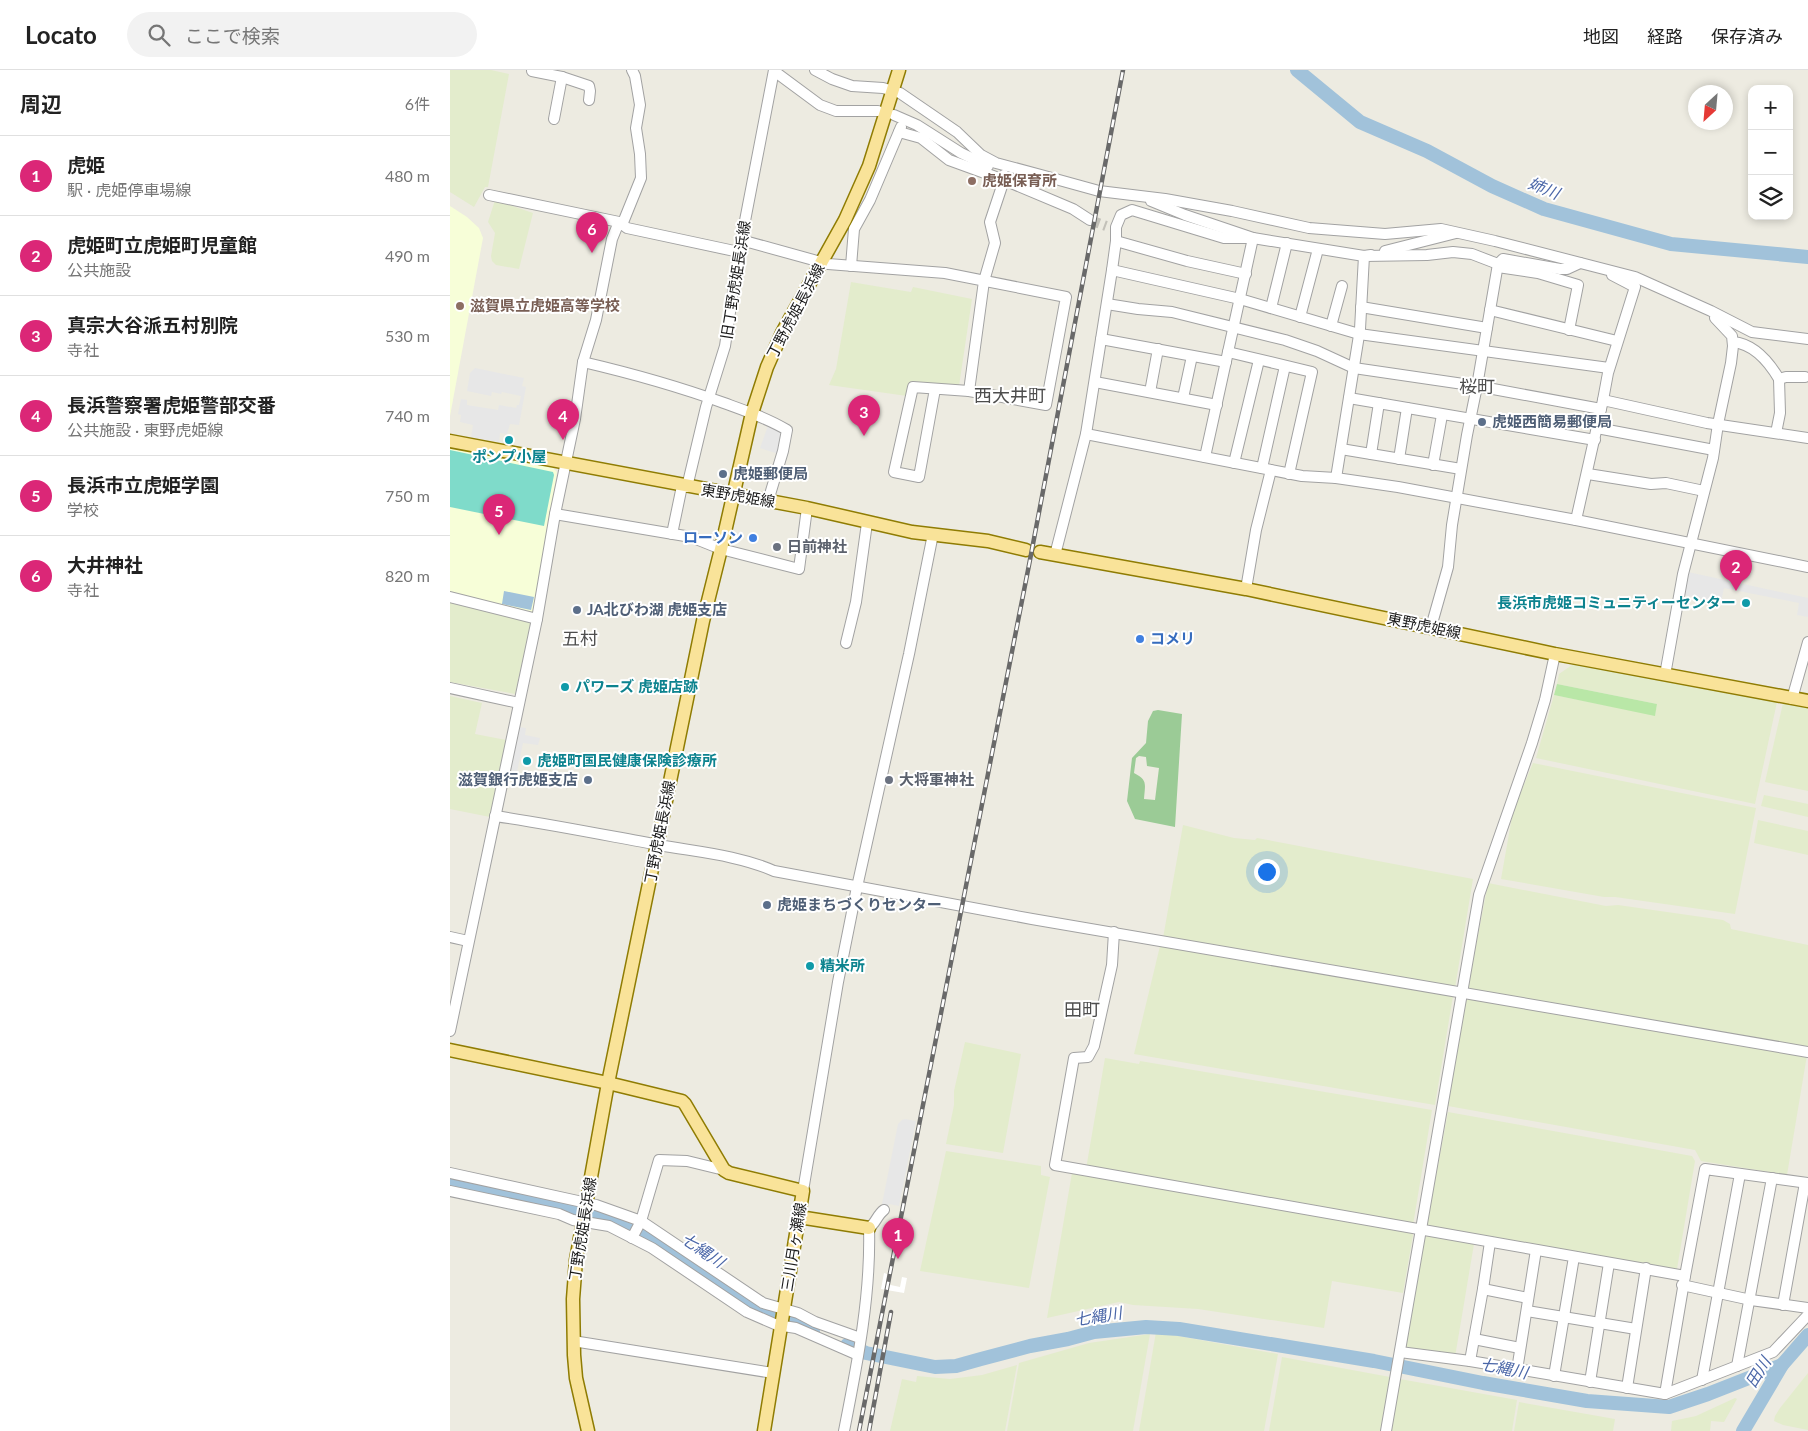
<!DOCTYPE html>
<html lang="ja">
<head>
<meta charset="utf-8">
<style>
  :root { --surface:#fff; --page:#f2f2f2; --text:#222; --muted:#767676; --line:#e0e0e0; --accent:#db2777 }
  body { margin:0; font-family:Lato,"Noto Sans JP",sans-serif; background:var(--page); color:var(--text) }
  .controls { position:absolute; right:15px; top:15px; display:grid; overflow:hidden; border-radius:10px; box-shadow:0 2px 8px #0003 }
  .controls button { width:45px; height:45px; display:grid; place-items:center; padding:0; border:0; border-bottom:1px solid var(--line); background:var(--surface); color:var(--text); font:25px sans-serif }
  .compass { position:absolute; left:1238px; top:15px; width:45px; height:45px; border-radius:50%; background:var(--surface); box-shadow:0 2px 8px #0003; rotate:206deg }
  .you { position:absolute; left:816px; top:801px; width:18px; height:18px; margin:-12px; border:4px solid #fff; border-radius:50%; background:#1a73e8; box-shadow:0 0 0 8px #1a73e833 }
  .badge { display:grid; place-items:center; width:32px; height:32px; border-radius:50%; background:var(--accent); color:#fff; font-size:16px; font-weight:700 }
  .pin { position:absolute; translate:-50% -41px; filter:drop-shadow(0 1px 2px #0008) }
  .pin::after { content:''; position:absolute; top:26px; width:18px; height:15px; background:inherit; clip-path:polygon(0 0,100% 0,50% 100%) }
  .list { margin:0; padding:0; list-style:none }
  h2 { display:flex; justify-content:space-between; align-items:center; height:65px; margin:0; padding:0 20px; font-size:21px }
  h2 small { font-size:16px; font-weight:400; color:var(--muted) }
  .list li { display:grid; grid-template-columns:32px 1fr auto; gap:15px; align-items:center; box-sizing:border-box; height:80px; padding:0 20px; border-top:1px solid var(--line) }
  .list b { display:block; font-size:19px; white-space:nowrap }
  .list p { margin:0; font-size:16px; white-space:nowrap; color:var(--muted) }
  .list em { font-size:16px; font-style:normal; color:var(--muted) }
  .icon { flex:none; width:28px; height:28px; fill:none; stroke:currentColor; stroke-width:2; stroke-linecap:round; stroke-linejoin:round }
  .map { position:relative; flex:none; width:1358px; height:1361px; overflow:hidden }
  header { display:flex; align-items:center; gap:30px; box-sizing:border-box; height:70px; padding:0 25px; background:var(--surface); border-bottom:1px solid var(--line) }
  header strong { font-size:24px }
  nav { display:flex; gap:28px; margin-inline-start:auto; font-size:18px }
  .search { width:350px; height:45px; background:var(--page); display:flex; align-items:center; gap:12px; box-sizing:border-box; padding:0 18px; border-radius:28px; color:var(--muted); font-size:19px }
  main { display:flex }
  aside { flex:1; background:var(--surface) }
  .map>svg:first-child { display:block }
</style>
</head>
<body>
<header>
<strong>Locato</strong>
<div class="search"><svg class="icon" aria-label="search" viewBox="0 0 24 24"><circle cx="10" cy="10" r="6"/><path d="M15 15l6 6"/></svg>ここで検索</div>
<nav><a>地図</a><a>経路</a><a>保存済み</a></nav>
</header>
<main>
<aside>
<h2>周辺<small>6件</small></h2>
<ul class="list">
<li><span class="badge">1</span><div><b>虎姫</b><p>駅 · 虎姫停車場線</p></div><em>480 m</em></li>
<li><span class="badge">2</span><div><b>虎姫町立虎姫町児童館</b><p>公共施設</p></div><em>490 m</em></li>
<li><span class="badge">3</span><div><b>真宗大谷派五村別院</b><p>寺社</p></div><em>530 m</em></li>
<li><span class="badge">4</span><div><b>長浜警察署虎姫警部交番</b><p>公共施設 · 東野虎姫線</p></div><em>740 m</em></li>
<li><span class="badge">5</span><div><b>長浜市立虎姫学園</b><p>学校</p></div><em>750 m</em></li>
<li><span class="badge">6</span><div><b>大井神社</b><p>寺社</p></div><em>820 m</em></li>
</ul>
</aside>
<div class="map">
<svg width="1358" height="1361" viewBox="0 0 1358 1361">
  <rect width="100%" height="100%" fill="#edebe1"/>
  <g fill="#f7fed8">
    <polygon points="0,136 17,147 29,158 33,168 0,346"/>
    <polygon points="0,376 100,395 107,402 84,544 0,526"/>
  </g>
  <g fill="#e3eccc">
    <polygon points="0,0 41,0 59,4 38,117 35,117 24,137 0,122"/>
    <polygon points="45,130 83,143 69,199 46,195 42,191 41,186 45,163 38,152"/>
    <polygon points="401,212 461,222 463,217 522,229 509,316 461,311 457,326 379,315 386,299"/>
    <polygon points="0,531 81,552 65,624 0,612"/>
    <polygon points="1125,593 1327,632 1305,734 1086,688 1104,625 1205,645 1207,634 1107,614 1109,604"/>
    <polygon points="0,626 32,633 25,664 56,670 40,747 0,739"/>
    <polygon points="1333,633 1358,638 1358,721 1315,712"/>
    <polygon points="1083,693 1306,738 1285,844 1165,827 1154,827 1051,809 1063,741"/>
    <polygon points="1314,725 1358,734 1358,747 1311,736"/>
    <polygon points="1308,750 1358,761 1358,785 1304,773"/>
    <polygon points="733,755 784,768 805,770 807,768 1023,809 1005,918 713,868"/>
    <polygon points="1038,813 1156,836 1168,835 1273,850 1280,854 1281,859 1358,875 1358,979 1020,921 1018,918"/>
    <polygon points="710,876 1003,926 985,1035 684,984"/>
    <polygon points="1020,928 1357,985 1337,1105 1251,1091 1245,1080 998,1036 1016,931"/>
    <polygon points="515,972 571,984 553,1083 496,1074 504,1035 504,1021"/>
    <polygon points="655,988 689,994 690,991 982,1040 963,1155 636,1099"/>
    <polygon points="998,1042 1242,1086 1245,1091 1227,1199 978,1157 977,1154"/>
    <polygon points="496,1081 591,1096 591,1105 600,1107 579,1218 470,1201"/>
    <polygon points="622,1103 961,1161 963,1165 953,1223 882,1211 874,1258 748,1239 683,1235 669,1232 597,1248"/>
    <polygon points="977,1166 1024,1174 1005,1287 960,1281 956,1277 974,1169"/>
    <polygon points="706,1262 828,1284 814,1361 689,1361"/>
    <polygon points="700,1264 683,1361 557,1361 569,1293 639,1273"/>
    <polygon points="832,1287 940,1307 930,1361 819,1361"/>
    <polygon points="567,1295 555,1361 440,1361 452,1309 466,1312 467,1306 500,1309 532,1305"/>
    <polygon points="1358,1303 1358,1360 1333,1355 1324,1351 1325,1346 1330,1338"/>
    <polygon points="950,1309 1067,1330 1062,1361 941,1361"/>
    <polygon points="1285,1328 1287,1329 1274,1352 1261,1351 1260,1361 1221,1361 1222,1351 1246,1346"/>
    <polygon points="1069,1332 1165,1349 1163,1361 1064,1361"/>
  </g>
  <polygon fill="#b9e7a7" points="1107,614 1207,634 1205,646 1104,625"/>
  <path fill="#9bcb96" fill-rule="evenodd" d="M708 640 732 644 725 757 685 749 677 731 682 688 696 673 698 651 703 641ZM689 686 696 687 697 696 709 698 705 730 694 729C695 714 698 710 684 703L686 688Z"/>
  <polygon fill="#7fdbca" points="0,380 103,402 104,405 94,456 0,437"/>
  <g fill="#e7e7e7">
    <polygon points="25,298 74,308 72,316 76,317 69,355 60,354 57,364 50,363 49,372 21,367 23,355 10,352 11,345 8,344 11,329 17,330 17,335 48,340 49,335 66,338 67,335 69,335 71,326 52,322 51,324 42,322 41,326 17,321 20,303"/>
    <polygon points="320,350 337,360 332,385 310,378"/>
    <polygon points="1238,502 1358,528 1358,547 1347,545 1349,533 1274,518 1271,532 1234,525"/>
    <polygon points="69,657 76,658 75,665 90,668 88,675 73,673 67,702 59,700"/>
    <polygon points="455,1049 466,1051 449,1136 439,1134 437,1140 431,1139 448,1054 452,1050"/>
  </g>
  <polygon fill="#a1c2da" points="54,521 84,527 81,540 52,534"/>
  <polygon fill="#fff" points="434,1203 437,1204 436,1214 450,1217 452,1207 457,1208 454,1223 431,1219"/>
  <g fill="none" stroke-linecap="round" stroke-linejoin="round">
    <g stroke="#a1c2da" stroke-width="14">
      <polyline points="847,0 910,52 977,81 1042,116 1094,139 1221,174 1358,187"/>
      <polyline points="0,1112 153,1145 204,1169 310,1239 341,1250 363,1262"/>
      <polyline points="397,1275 416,1283 485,1297 506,1296 531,1289 580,1276 618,1269 644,1262 696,1257 729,1259 924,1291 1033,1313 1137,1331 1219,1337 1258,1324 1332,1295"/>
      <polyline points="1293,1361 1332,1295 1358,1265"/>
    </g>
    <polyline stroke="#c3c1b9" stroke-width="10" stroke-dasharray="10 5" stroke-linecap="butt" points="640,150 656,156"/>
    <defs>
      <g id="minor">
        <polyline points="83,0 82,1 112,7 139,16 140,21 139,30"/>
        <polyline points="365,0 382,9 402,16 433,18 450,23 507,62 531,85 546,93 591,105 649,121 715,129 782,141 859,158 935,164 991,159 1045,171 1185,207 1261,241 1302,262 1358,269"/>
        <polyline points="324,1 370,35 386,41 428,41"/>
        <polyline points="444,45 467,55 511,83 538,96"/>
        <polyline points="104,49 112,7"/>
        <polyline points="554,105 554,110 623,139 640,150"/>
        <polyline points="39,125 169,152 177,158 289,182"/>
        <polyline points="701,131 735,145 803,168 914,186 921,185"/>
        <polyline points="172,155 191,108 190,84 186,58 190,35 185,6 182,0"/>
        <polyline points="291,170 378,194 495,203 616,227 596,335 519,321 534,211 545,173 540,152 554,110 499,90 471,68 449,62"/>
        <polyline points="666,171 737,191 796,204"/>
        <polyline points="935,181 1006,163"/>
        <polyline points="1048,194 1022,184 1003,182 977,185 914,186 910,259 886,408 948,417 1126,450 1358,497"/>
        <polyline points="401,196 404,159 420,130 451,57"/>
        <polyline points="1048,197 1088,203 1128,215 1119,260"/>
        <polyline points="662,200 790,229 909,264 1159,298"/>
        <polyline points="657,234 688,239 722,242 835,270 867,281 904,298 1027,316 1151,339"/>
        <polyline points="911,237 1037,258"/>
        <polyline points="821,238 837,173"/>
        <polyline points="1040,240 1167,271"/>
        <polyline points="850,247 868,179"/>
        <polyline points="881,256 892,216"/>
        <polyline points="651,269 776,292"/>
        <path d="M1283 272C1304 274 1319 292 1329 309"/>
        <polyline points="778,282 862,302 839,404"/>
        <path d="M133 292C180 303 227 316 274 333 296 341 317 348 337 360L333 381 318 431"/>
        <polyline points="645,312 767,335"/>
        <polyline points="485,319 469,407 444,402 463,317 519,321"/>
        <polyline points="700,322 708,279"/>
        <polyline points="733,328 742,286"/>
        <polyline points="899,328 1145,370"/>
        <polyline points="1153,330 1158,303 1185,217 1162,205"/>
        <polyline points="1147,358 1264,380"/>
        <polyline points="1326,363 1330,343 1329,309 1336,307 1355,307"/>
        <polyline points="636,364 852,406 886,408"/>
        <polyline points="891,379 1011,399"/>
        <polyline points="921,384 929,333"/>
        <polyline points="949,389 957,338"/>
        <polyline points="784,393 809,290"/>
        <polyline points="983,395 992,345"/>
        <polyline points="812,398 835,296"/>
        <polyline points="1138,404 1201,414 1216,413 1254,421"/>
        <polyline points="237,417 256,337 275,276 289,182 324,0"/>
        <polyline points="105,444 241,467 271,479 349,499 357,438"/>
        <polyline points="1126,450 1153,330 1257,353 1358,368"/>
        <polyline points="222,464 232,416"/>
        <polyline points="605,485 636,364 662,200 666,171 666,157 671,145 682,140 774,168 803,168 755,387"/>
        <polyline points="796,519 806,460 821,400"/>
        <polyline points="0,527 87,549"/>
        <polyline points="981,557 998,497 1002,455 1017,365 1027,316 1048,194 1053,189 1110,199 1117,199 1130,193"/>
        <polyline points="396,573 406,532 417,453"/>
        <polyline points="1215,605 1233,504 1263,388 1268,354 1281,293 1283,276 1282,266 1265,248"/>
        <polyline points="0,618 69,633"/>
        <polyline points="1342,629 1358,572"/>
        <path d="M45 746C100 754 154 765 209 775 247 782 288 785 324 801L582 849 1358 982"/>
        <polyline points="664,862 662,895 644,976 638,987 624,988 605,1095 1235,1206 1215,1324"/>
        <polyline points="0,867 18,871"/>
        <polyline points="0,961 87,549 105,444 125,349 133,292 146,250 162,169 169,152"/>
        <polyline points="0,1103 146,1135 191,1151 313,1233 348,1243 365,1252 410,1268"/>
        <polyline points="0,1121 109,1144 123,1150 159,1156 202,1178 297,1242 327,1255 346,1258 408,1285"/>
        <polyline points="353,1121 388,912 407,817 459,584 483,464"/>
        <polyline points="182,1168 191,1151 209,1090 237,1091 274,1100"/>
        <polyline points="1235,1206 1255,1099 1358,1113"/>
        <polyline points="1232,1215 1301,1230 1358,1238"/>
        <polyline points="1033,1219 1078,1228"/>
        <polyline points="1333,1235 1355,1113"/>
        <polyline points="1077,1241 1186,1259"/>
        <polyline points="1024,1269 1070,1278"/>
        <polyline points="123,1271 323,1303"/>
        <polyline points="950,1282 1020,1291 1215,1324 1323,1282 1358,1245"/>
        <polyline points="1020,1291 1033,1219 1040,1172"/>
        <polyline points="1287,1296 1322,1108"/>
        <polyline points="1067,1300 1086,1180"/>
        <polyline points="1104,1306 1124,1187"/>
        <polyline points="1252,1310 1290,1104"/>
        <polyline points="1140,1312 1159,1193"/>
        <polyline points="1177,1318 1196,1198"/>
        <path d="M394 1361C407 1295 421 1226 419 1158 426 1153 427 1145 434 1140"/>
        <polyline points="936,1361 1029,825 1082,673 1095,630 1105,584"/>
      </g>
      <g id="major">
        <polyline points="0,371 357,438 462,462 538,471 576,480"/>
        <polyline points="590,482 796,519 1105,584 1358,631"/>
        <polyline points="0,980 158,1013 232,1031 235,1034 274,1100 279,1103 353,1121 314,1361"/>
        <polyline points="349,1147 419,1158"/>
        <polyline points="138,1361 126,1308 124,1285 123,1229 126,1190 158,1013 253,551 271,479 302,343 317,297 332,263 395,150 419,96 449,0"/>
      </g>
    </defs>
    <use href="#minor" stroke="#a2a2a2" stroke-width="12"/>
    <use href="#major" stroke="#8f7c03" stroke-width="15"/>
    <use href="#minor" stroke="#fff" stroke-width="10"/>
    <use href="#major" stroke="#f9e399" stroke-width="12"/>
    <defs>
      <g id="rail">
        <polyline points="409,1361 579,495 673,0"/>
        <polyline points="419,1361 441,1242"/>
      </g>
    </defs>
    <use href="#rail" stroke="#696969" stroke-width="4.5"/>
    <use href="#rail" stroke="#fff" stroke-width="2.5" stroke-dasharray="8" stroke-linecap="butt"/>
  </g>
  <g fill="#8d6e63" stroke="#fff" stroke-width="2">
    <circle cx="522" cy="111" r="5"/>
    <circle cx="10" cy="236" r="5"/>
  </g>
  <g fill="#5c6f8a" stroke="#fff" stroke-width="2">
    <circle cx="1032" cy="352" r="5"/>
    <circle cx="273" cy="404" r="5"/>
    <circle cx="127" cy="540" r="5"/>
    <circle cx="138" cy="710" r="5"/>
    <circle cx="317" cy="835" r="5"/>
  </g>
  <g fill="#0f9aa8" stroke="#fff" stroke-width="2">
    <circle cx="59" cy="370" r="5"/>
    <circle cx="1296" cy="533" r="5"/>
    <circle cx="115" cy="617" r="5"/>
    <circle cx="77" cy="691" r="5"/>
    <circle cx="360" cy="896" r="5"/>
  </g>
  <g fill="#3f7fe0" stroke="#fff" stroke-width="2">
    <circle cx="303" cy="468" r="5"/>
    <circle cx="690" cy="569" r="5"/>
  </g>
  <g fill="#6b7280" stroke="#fff" stroke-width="2">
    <circle cx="327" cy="477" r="5"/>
    <circle cx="439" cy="710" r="5"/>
  </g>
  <g text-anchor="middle" stroke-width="4" stroke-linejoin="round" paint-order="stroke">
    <g font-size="15" font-weight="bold" fill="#785e54" stroke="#fff" text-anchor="start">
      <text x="532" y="116">虎姫保育所</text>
      <text x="20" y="241">滋賀県立虎姫高等学校</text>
    </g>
    <g font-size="15" fill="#1b1b1b" stroke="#fff">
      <text transform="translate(286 210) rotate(-81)" y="5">旧丁野虎姫長浜線</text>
      <text transform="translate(346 241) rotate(-62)" y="5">丁野虎姫長浜線</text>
      <text transform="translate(288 426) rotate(10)" y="5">東野虎姫線</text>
      <text transform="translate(974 556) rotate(12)" y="5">東野虎姫線</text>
      <text transform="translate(210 762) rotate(-79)" y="5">丁野虎姫長浜線</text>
      <text transform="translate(133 1159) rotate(-81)" y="5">丁野虎姫長浜線</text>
      <text transform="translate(344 1177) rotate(-81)" y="5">三川月ヶ瀬線</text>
    </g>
    <g font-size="15" font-weight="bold" fill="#4e5e75" stroke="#fff" text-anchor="start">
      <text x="1042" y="357">虎姫西簡易郵便局</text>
      <text x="283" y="409">虎姫郵便局</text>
      <text x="137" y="545">JA北びわ湖 虎姫支店</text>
      <text x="128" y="715" text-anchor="end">滋賀銀行虎姫支店</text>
      <text x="327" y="840">虎姫まちづくりセンター</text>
    </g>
    <g font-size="15" font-weight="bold" fill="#0d838f" stroke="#fff" text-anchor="start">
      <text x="59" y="392" text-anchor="middle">ポンプ小屋</text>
      <text x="1286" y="538" text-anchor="end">長浜市虎姫コミュニティーセンター</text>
      <text x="125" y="622">パワーズ 虎姫店跡</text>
      <text x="87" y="696">虎姫町国民健康保険診療所</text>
      <text x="370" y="901">精米所</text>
    </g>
    <g font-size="15" font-weight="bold" fill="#366cbe" stroke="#fff" text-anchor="end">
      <text x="293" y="473">ローソン</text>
      <text x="700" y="574" text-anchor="start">コメリ</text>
    </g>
    <g font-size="15" font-weight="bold" fill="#5b616d" stroke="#fff" text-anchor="start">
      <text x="337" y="482">日前神社</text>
      <text x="449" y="715">大将軍神社</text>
    </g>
    <g font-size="16" font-style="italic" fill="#4b67a8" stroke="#fff">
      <text transform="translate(1094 118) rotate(22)" y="6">姉川</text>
      <text transform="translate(253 1180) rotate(34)" y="6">七縄川</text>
      <text transform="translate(648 1246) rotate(-9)" y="6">七縄川</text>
      <text transform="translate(1054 1298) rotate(11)" y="6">七縄川</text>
      <text transform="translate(1308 1302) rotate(-58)" y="6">田川</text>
    </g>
    <g font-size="18" fill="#4e4e4e" stroke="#fff">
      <text x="1027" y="323">桜町</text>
      <text x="560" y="332">西大井町</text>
      <text x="130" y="575">五村</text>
      <text x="632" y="946">田町</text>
    </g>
  </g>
</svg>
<div class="controls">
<button>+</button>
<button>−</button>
<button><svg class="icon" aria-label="layers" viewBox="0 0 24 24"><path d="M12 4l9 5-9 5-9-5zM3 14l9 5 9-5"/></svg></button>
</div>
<svg class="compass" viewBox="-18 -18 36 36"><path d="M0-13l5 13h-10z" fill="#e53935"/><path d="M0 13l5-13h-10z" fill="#767676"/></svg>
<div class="you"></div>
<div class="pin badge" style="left:448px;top:1189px">1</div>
<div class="pin badge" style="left:1286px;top:521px">2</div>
<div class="pin badge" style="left:414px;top:366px">3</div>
<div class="pin badge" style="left:113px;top:370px">4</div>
<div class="pin badge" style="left:49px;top:465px">5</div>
<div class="pin badge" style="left:142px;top:183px">6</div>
</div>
</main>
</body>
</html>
